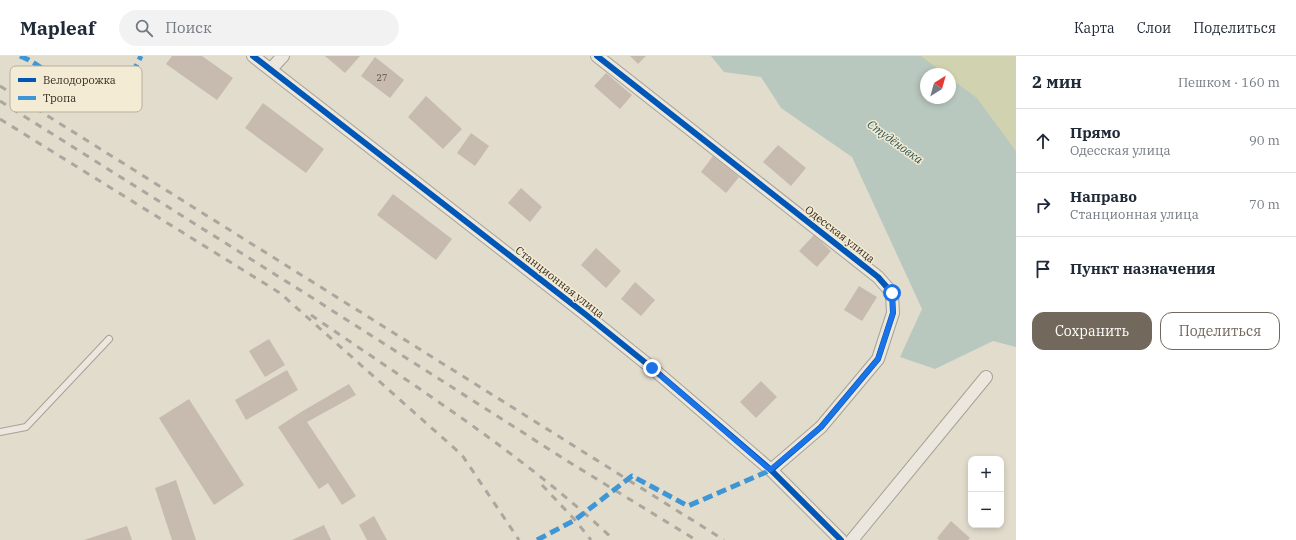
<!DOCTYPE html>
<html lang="ru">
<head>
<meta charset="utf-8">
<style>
  :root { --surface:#fff; --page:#f2f2f3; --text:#1f2937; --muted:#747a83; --line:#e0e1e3; --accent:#72685c }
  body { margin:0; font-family:"IBM Plex Serif",serif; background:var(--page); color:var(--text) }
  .controls { position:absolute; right:12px; bottom:12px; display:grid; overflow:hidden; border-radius:8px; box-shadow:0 2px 6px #0003 }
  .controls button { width:36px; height:36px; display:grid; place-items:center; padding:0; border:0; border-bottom:1px solid var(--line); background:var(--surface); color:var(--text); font:20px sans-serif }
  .compass { position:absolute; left:920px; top:12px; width:36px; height:36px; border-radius:50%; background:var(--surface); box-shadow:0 2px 6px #0003; rotate:37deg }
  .stop { position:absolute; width:12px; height:12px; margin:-9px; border:3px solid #1a73e8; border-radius:50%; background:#fff }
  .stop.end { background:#1a73e8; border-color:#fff; box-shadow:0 1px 4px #0008 }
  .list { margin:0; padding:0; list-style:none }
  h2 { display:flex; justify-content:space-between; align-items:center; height:52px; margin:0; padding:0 16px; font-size:17px }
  h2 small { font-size:13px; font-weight:400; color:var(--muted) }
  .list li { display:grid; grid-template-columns:26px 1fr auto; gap:12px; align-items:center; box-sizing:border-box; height:64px; padding:0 16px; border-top:1px solid var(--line) }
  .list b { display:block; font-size:15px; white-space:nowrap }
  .list p { margin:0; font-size:13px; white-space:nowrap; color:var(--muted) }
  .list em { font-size:13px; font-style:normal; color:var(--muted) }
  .actions { display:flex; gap:8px; padding:12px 16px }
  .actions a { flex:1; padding:9px 0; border:1px solid var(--accent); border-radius:12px; text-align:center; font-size:14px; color:var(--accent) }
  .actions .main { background:var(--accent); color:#fff }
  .icon { flex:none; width:22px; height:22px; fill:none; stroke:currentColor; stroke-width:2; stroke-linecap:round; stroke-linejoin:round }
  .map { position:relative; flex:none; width:1016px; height:484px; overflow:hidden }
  header { display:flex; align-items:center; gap:24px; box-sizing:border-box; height:56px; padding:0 20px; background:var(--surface); border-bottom:1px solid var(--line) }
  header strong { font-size:19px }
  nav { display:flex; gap:22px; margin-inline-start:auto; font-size:14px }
  .search { width:280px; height:36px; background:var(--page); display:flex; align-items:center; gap:10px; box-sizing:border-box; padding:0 14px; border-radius:22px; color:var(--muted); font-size:15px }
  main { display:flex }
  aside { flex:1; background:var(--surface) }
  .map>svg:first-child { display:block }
</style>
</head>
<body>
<header>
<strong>Mapleaf</strong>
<div class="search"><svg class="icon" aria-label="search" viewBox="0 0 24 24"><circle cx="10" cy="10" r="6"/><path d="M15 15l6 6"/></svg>Поиск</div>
<nav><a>Карта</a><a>Слои</a><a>Поделиться</a></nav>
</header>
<main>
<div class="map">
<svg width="1016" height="484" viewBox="0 0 1016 484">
  <rect width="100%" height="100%" fill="#e2dccd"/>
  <polygon fill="#d0d2b0" points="914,0 1016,0 1016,95 977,42 950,24 950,18 941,18"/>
  <polygon fill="#b8c8be" points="711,0 921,0 945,18 926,18 926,42 950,42 950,22 977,42 1016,95 1016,291 993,285 935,313 900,301 922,253 852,101 781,52 761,21 724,16"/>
  <g fill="#c6bbae">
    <polygon points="172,0 202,0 233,22 217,44 166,8"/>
    <polygon points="325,0 360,0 345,17"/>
    <polygon points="630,0 646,0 638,8"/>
    <polygon points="375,1 404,24 390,42 361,20"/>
    <polygon points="606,17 632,39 620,53 594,30"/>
    <polygon points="426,40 462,73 443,93 408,61"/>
    <polygon points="263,47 324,93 306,117 245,72"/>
    <polygon points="471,77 489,90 475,110 457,97"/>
    <polygon points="778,89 806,112 791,130 763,106"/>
    <polygon points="713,100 739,121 726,137 701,116"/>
    <polygon points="521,132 542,151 530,166 508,147"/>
    <polygon points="393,138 452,183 436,204 377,159"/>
    <polygon points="814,179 831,195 817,211 799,195"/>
    <polygon points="596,192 621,215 606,232 581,209"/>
    <polygon points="635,226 655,244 641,260 621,243"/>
    <polygon points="859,230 877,241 862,265 844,254"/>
    <polygon points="269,283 285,309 265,321 249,295"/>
    <polygon points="287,314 298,334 246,364 235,344"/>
    <polygon points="761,325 777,341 756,362 740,346"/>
    <polygon points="349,328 356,339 307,366 356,440 342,449 328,427 319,433 278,371 301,356"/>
    <polygon points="189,343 244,429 214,449 159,362"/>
    <polygon points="176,424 196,484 172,484 155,432"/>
    <polygon points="374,460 387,484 367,484 359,469"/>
    <polygon points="951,465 970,482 968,484 939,484 937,482"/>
    <polygon points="324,469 331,484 292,484"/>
    <polygon points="127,470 132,484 84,484"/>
  </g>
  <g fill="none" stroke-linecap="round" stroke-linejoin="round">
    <defs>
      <polyline id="service" points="0,376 26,371 109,283"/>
      <g id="minor">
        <polyline points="253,0 585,258 652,312 771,414 841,484"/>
        <polyline points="597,0 878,221 892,237 893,257 878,303 821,371 771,414"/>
        <polyline points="271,13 283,0"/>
        <polyline points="852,484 986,321"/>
      </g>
    </defs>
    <use href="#service" stroke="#a7a196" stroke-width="8"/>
    <use href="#minor" stroke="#a7a196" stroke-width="14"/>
    <use href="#service" stroke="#ebe7de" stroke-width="6"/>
    <use href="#minor" stroke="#ebe7de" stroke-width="12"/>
    <g stroke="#aba69e" stroke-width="3" stroke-dasharray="7 7" stroke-linecap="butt">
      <polyline points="0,30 724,484"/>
      <polyline points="0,45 311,241 569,406 696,484"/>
      <polyline points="0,63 280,237 462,399 519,484"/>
      <path d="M311 259C414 330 523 398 614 484"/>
      <polyline points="542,429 575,464 591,484"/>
    </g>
    <g stroke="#3e96d5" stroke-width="5" stroke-dasharray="10 5" stroke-linecap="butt">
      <polyline points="20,0 29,4 96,46 134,14 141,0"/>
      <polyline points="537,484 575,464 632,420 688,450 771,414"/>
    </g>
    <defs>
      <g id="cycleway">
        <polyline points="253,0 585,258 652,312 771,414 841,484"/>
        <polyline points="597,0 878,221 892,237 893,257 878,303 821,371 771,414"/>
      </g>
    </defs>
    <use href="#cycleway" stroke="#f3ebd3" stroke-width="8"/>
    <use href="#cycleway" stroke="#0057b8" stroke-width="6"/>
  </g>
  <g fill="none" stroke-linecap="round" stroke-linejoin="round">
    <polyline stroke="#1a73e8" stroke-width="5" points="652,312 770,414 821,371 878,303 893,257 892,237"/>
  </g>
  <g text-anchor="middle" stroke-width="3" stroke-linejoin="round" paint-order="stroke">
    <g font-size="9" fill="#5a4e43">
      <text x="382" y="25">27</text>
    </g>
    <g font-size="11" fill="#362a1f" stroke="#f3ebd3">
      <text transform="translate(840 178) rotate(38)" y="4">Одесская улица</text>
      <text transform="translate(560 226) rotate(38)" y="4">Станционная улица</text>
    </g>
    <g font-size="12" font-style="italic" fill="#2f5553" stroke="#f3ebd3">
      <text transform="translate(895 86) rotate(36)" y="4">Студёновка</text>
    </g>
  </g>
  <rect x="10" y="10" width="132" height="46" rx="6" fill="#f3ebd3" stroke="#bab19d" stroke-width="1"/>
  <rect x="18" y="22" width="18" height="4" fill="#0057b8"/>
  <rect x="18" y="40" width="18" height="4" fill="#3e96d5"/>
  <g font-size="11" fill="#362a1f">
    <text x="43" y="28">Велодорожка</text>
    <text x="43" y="46">Тропа</text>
  </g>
</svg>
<div class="controls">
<button>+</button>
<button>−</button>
</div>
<svg class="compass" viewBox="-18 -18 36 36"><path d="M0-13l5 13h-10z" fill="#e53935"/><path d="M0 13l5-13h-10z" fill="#747a83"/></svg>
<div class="stop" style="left:892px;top:237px"></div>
<div class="stop end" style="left:652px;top:312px"></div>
</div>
<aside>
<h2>2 мин<small>Пешком · 160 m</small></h2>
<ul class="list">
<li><svg class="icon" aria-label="ahead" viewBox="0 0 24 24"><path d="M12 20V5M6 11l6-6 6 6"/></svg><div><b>Прямо</b><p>Одесская улица</p></div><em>90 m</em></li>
<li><svg class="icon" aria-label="right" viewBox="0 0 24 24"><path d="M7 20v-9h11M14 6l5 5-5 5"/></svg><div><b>Направо</b><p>Станционная улица</p></div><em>70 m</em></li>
<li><svg class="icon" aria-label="arrive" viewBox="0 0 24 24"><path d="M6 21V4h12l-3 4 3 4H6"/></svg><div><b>Пункт назначения</b></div></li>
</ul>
<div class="actions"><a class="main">Сохранить</a><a>Поделиться</a></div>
</aside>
</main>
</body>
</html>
